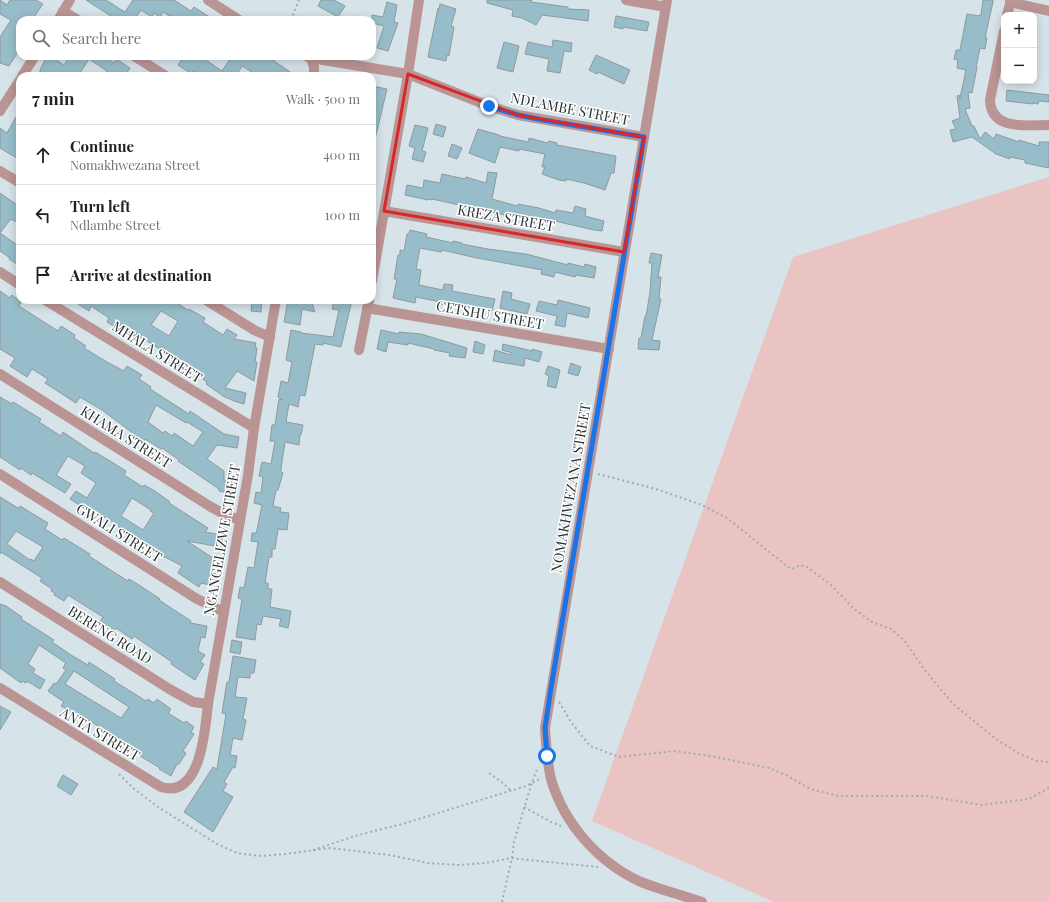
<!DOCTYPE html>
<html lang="en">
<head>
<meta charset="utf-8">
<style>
  :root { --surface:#fff; --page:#f2f2f2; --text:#202124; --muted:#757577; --line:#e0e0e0 }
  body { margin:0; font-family:"Playfair Display",serif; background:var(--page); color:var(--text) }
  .controls { position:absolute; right:12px; top:12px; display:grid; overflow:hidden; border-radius:8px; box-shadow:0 2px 10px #0003 }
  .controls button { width:36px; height:36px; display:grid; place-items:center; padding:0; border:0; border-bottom:1px solid var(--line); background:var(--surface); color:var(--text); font:20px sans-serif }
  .stop { position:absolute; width:12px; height:12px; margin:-9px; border:3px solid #1a73e8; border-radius:50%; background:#fff }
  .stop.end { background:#1a73e8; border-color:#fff; box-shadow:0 1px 4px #0008 }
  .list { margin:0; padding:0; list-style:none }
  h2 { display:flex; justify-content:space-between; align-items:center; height:52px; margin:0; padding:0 16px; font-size:17px }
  h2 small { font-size:13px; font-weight:400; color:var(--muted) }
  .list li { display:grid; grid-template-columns:26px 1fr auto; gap:12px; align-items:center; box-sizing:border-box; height:60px; padding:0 16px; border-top:1px solid var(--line) }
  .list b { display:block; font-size:15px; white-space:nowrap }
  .list p { margin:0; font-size:13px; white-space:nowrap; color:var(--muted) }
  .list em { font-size:13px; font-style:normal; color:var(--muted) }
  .icon { flex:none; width:22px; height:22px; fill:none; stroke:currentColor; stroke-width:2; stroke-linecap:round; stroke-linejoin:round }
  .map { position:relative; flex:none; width:1049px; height:902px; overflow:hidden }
  .search { position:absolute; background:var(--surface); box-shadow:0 2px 10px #0003; left:16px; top:16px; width:360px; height:44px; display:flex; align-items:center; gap:10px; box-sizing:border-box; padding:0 14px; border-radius:12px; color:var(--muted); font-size:15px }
  .panel { position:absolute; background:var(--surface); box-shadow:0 2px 10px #0003; left:16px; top:72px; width:360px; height:232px; border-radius:12px }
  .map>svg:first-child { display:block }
</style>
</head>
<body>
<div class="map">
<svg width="1049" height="902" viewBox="0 0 1049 902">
  <rect width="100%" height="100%" fill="#d6e3e8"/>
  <polygon fill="#e9c4c3" points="1049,177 1049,902 774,902 592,821 793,257"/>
  <g fill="#97bdca" stroke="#8e9a9e" fill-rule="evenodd">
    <polygon points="0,0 7,5 10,0 36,0 43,4 32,20 20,20 20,49 9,66 0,63 0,37 11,20 0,14"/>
    <polygon points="86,0 106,0 125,12 133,0 174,0 191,11 194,7 214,20 176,20 163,12 160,17 154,13 152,17 141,10 135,19 137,20 117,20"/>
    <polygon points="321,0 334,0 345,6 338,17 318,6"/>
    <polygon points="487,0 532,0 531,2 568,7 568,9 589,10 588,21 542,15 536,25 522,18 512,16 513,10 487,3"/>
    <polygon points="983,0 993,0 993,2 985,38 987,38 985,49 980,48 976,67 977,67 972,93 968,92 970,108 965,109 972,126 974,126 980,139 985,132 994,139 996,134 1019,142 1019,140 1039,146 1039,142 1049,142 1049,168 1025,163 1025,160 1010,157 1010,159 996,154 972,137 953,142 950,130 956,129 952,121 960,118 957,96 959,95 960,98 966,70 957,68 958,60 954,59 956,50 960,50 967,14 979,16 979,15 981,15"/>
    <polygon points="387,2 397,5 394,22 398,23 388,51 377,48 384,26 372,23 372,15 383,17"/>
    <polygon points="440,4 456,9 451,26 454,27 449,56 447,55 446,61 428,57 438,8 439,9"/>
    <polygon points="616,16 649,22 647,31 623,27 623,29 614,27"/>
    <polygon points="553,40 572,43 571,52 564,51 560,73 547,71 549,59 525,54 528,42 552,47"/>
    <polygon points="504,42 519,46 513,72 497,68"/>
    <polygon points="596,55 630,70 624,84 598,72 597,74 589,70"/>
    <polygon points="47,56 50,56 64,65 70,56 103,56 114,63 116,59 130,68 125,76 104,76 107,71 89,59 78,76 43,76 40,74 40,70"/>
    <polygon points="184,56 200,56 222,71 232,56 267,56 296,76 258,76 242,66 236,76 202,76 194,71 192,74 178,65"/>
    <polygon points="372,86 387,89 375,139 372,138"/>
    <polygon points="1007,90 1049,95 1049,102 1039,101 1038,104 1033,103 1033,104 1006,101"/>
    <polygon points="20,110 20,160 0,148 0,128 7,133"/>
    <polygon points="436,124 446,127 443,137 433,134"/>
    <polygon points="415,125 428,128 422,151 426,152 423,162 412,159 415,148 409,146"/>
    <polygon points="478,129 499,135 500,136 528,142 529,138 548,143 549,141 557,143 557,145 616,156 614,173 611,173 605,190 584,183 566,179 566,181 559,180 542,174 545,167 542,167 545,154 519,149 519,151 500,147 495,163 469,153"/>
    <polygon points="452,144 462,148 457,159 448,156"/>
    <polygon points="488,172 497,173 492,199 517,206 518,204 539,208 555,213 556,210 573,213 575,206 586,209 585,216 604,221 602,231 594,230 546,219 545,220 540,218 539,221 525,216 525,217 520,216 519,218 432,199 432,200 428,199 428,200 405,195 407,185 423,188 424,180 440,183 442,174 465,179 466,177 486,183"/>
    <polygon points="0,193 20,207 20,224 11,219 0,233 20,247 20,266 9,259 10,258 0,251"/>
    <polygon points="410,230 427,234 426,237 453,243 453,241 462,243 462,244 488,249 526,254 568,265 568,263 584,267 585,264 596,267 594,278 576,275 575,277 555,272 554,277 541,274 542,270 477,258 442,250 441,252 420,248 416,269 421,270 419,285 443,290 444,284 453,285 452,291 495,299 492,311 469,305 469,307 450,303 450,305 441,304 441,302 416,297 415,303 393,298 397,279 394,279 398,255 400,255 400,250 404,251 407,234 409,234"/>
    <polygon points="651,253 662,255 658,277 661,277 659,299 661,299 652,340 660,341 659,350 638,349 639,338 641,338 645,316 646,316 650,293 652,263 649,263"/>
    <path d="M0 291 10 298 12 295 21 302 19 306 58 331 61 326 75 335 74 338 86 346 84 348 107 362 124 371 127 366 142 375 139 379 151 387 150 389 189 414 190 411 224 434 239 437 237 448 217 445 207 459 224 471V480L232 482 230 493 219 491V489L178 461 179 460 162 448 161 449 145 439 143 442 133 435 134 434 102 410 80 397 76 403 59 392 45 383 48 379 32 369 27 377 10 366 15 358 0 349ZM156 405 186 423 187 422 203 432 193 446 174 433 172 436 165 431 163 433 148 422Z"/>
    <polygon points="503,291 512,293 511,299 530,304 527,314 500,308"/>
    <path d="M72 300H172L188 310 189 309 205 318 203 322 223 335 227 329 237 335 234 339 256 343 255 348H257L255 362H257L254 381 237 371 225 388 246 393 244 404 234 401 223 396 206 384 207 382 188 369 187 371 178 366 180 362 141 337 139 339 123 329 121 331 107 322 109 318 91 306 89 311ZM161 311 178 321 169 336 151 325Z"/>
    <polygon points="252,300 262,300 261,312 251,311"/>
    <polygon points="288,300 311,300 315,312 302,309 300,325 284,322"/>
    <polygon points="334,300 352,300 341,347 323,343 323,345 315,344 305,396 300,395 298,407 289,404 286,422 303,425 301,435 300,435 299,445 285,442 281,468 281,472 283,473 278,490 276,490 273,506 281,508 280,512 289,513 287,530 278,529 275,549 272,549 272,557 269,557 265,583 268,583 268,589 272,589 270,607 291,611 288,628 279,626 281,619 263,616 261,625 257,624 255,640 236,637 242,599 238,598 240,587 244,588 248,567 254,568 258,542 251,541 252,533 256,533 257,530 262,505 254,503 256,492 261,493 263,477 259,476 262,462 271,464 275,441 270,441 272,425 275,425 279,399 283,400 278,397 281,381 288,383 292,362 286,360 291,330 301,332 301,333 333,337 339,310 332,309"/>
    <polygon points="558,300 590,308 588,318 567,313 565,327 555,325 557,316 536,311 539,301 557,305"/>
    <polygon points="381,330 399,334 399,332 421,334 467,348 465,358 449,356 450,353 434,350 434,349 408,343 408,345 388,342 386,352 377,349"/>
    <polygon points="475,341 485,345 483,354 473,352"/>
    <polygon points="503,344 532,351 532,349 542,352 539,362 525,358 524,366 493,361 495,350 511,355 512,353 502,350"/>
    <polygon points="571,363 581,367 578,376 568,373"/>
    <polygon points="548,366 560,370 556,388 547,386 549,376 545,374"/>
    <path d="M0 397 12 404 13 402 41 419 39 422 61 436 63 432 94 453 95 452 115 464 126 471 124 475 143 487 144 485 155 491 170 502 169 503 208 528 205 532 223 535 221 547 187 541 216 560 209 573 216 574 214 586 201 583 199 587 178 573 182 566 163 556 162 558 136 541 137 539 115 524 98 514 97 516 70 499 76 491 87 498 96 483 81 473 85 466 68 456 56 475 71 484 65 493 32 473 31 475 21 468 20 470 0 457ZM132 498 151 510 150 511 154 513 143 530 121 516Z"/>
    <path d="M0 497 18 508 20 506 48 523 45 529 62 540 64 538 90 554 89 556 112 571 128 581 129 579 139 585 160 599 159 600 191 621 190 623 207 626 205 638 201 637 198 651 205 655 200 662 204 664 195 680 171 664 172 662 134 636 132 639 116 628 113 633 99 623 103 617 68 595 64 601 54 595 55 593 51 591 52 589 40 581 42 578 1 552 0 554ZM16 531 43 547 34 561 31 559 30 560 7 544Z"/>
    <path d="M0 604 6 606 22 617 21 619 54 640 52 642 71 655 88 665 89 662 115 679 114 681 146 701 148 699 154 703 157 699 171 709 168 713 184 723 186 721 194 727 191 732 194 734 183 751 186 753 179 764H177L171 776 159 769 160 768 127 748 128 746 89 720 88 721 61 706 64 702 48 691 54 683 56 684 66 670 63 668 66 663 39 645 28 664 35 669 33 673 45 680 40 689 27 681 26 683 22 681 21 683 0 668ZM74 671 129 707 121 718 65 684Z"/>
    <polygon points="232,640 242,642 240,654 230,652"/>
    <polygon points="233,656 256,660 254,673 250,673 250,678 238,677 235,697 247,698 243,719 246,720 242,740 233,738 230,755 237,756 235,768 233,767 224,782 227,784 223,791 233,797 213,832 184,812 213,767 217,769 226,714 222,713 225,694 227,682 229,682"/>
    <polygon points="0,706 11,712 0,730"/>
    <polygon points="63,775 78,784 71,795 57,786"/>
  </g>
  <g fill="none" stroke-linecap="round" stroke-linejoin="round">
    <g stroke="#a2acb0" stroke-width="2" stroke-dasharray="2 3" stroke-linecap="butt">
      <polyline points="291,20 299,0"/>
      <polyline points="598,474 656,489 702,505 727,518 788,567 792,569 800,565 807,567 831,585 853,608 872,622 891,629 904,640 924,669 953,704 996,739 1020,754 1037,761 1049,762"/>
      <polyline points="559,702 571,722 590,746 619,757 674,751 711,756 769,768 786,775 810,789 838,796 927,796 982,805 1029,799 1049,788"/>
      <polyline points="489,773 504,784 511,791"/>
      <polyline points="119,774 134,789 158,807 217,844 237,853 261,856 286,854 330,848 389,855 428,863 458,865 485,863 512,858 518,859 598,867"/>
      <polyline points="524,807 551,822 561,826"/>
      <polyline points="313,850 358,835 406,823 487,798 526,786 542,778"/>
      <polyline points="502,902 512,858 514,842 532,782 538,767"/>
    </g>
    <g stroke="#bb9494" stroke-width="10">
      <polyline points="208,0 239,20"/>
      <polyline points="626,0 666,7"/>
      <path d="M667 0 545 728C546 745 547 762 551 779 564 824 599 863 641 882 661 890 682 895 702 902"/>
      <polyline points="1010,2 1049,11"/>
      <polyline points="63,11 78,20"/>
      <polyline points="1007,15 1011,0"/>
      <polyline points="58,20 70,0"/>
      <path d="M1004 31 990 100C991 131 1027 125 1049 125"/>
      <polyline points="134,56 166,76"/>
      <polyline points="306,56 311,58 408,74 489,106 518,115 644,137"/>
      <polyline points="311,58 314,67 314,76"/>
      <polyline points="22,76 35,56"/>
      <polyline points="0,111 20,80"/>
      <polyline points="0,171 20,183"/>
      <polyline points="384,211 624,252"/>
      <polyline points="0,272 20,285"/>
      <polyline points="372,281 408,74 419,0"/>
      <polyline points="45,300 254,428"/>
      <polyline points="206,300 254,330 270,337"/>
      <polyline points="367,308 609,349"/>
      <polyline points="359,350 369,300"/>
      <polyline points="0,374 211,507 226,515 240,520"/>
      <polyline points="0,474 197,599 224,612"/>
      <polyline points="0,582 171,690 193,702 208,704"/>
      <path d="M0 688 161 787C201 799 205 730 208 704L248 475 254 428 276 300"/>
    </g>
  </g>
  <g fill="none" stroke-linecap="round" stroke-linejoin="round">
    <polyline stroke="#1a73e8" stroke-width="5" points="489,106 518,115 543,120 644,137 551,688 545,728 547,756"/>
  </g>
  <path fill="none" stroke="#d62828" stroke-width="3" stroke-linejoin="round" d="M408 74 518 115 644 137 624 252 384 211Z"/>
  <g text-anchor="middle" stroke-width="3" stroke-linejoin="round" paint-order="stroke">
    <g font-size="14" fill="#2a2f31" stroke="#fff">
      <text transform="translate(570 109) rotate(11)" y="5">NDLAMBE STREET</text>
      <text transform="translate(506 218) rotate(10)" y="5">KREZA STREET</text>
      <text transform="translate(490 315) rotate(10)" y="5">CETSHU STREET</text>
      <text transform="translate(157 352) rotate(32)" y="5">MHALA STREET</text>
      <text transform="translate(126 437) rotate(32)" y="5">KHAMA STREET</text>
      <text transform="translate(571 488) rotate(-80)" y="5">NOMAKHWEZANA STREET</text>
      <text transform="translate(119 533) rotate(32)" y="5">GWALI STREET</text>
      <text transform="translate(222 540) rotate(-80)" y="5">NGANGELIZWE STREET</text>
      <text transform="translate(110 635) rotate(32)" y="5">BERENG ROAD</text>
      <text transform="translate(100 734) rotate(31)" y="5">ANTA STREET</text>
    </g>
  </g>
</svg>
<div class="controls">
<button>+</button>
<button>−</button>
</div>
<div class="stop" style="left:547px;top:756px"></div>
<div class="stop end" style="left:489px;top:106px"></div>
<div class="search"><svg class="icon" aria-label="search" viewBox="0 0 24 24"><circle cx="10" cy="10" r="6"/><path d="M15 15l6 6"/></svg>Search here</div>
<section class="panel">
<h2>7 min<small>Walk · 500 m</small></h2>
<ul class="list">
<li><svg class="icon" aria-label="ahead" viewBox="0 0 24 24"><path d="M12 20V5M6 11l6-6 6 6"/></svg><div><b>Continue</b><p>Nomakhwezana Street</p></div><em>400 m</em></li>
<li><svg class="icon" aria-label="left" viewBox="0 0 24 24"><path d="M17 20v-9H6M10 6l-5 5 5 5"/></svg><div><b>Turn left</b><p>Ndlambe Street</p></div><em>100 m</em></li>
<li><svg class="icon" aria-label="arrive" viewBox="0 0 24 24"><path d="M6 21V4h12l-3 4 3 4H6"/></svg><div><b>Arrive at destination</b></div></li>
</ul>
</section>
</div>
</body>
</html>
